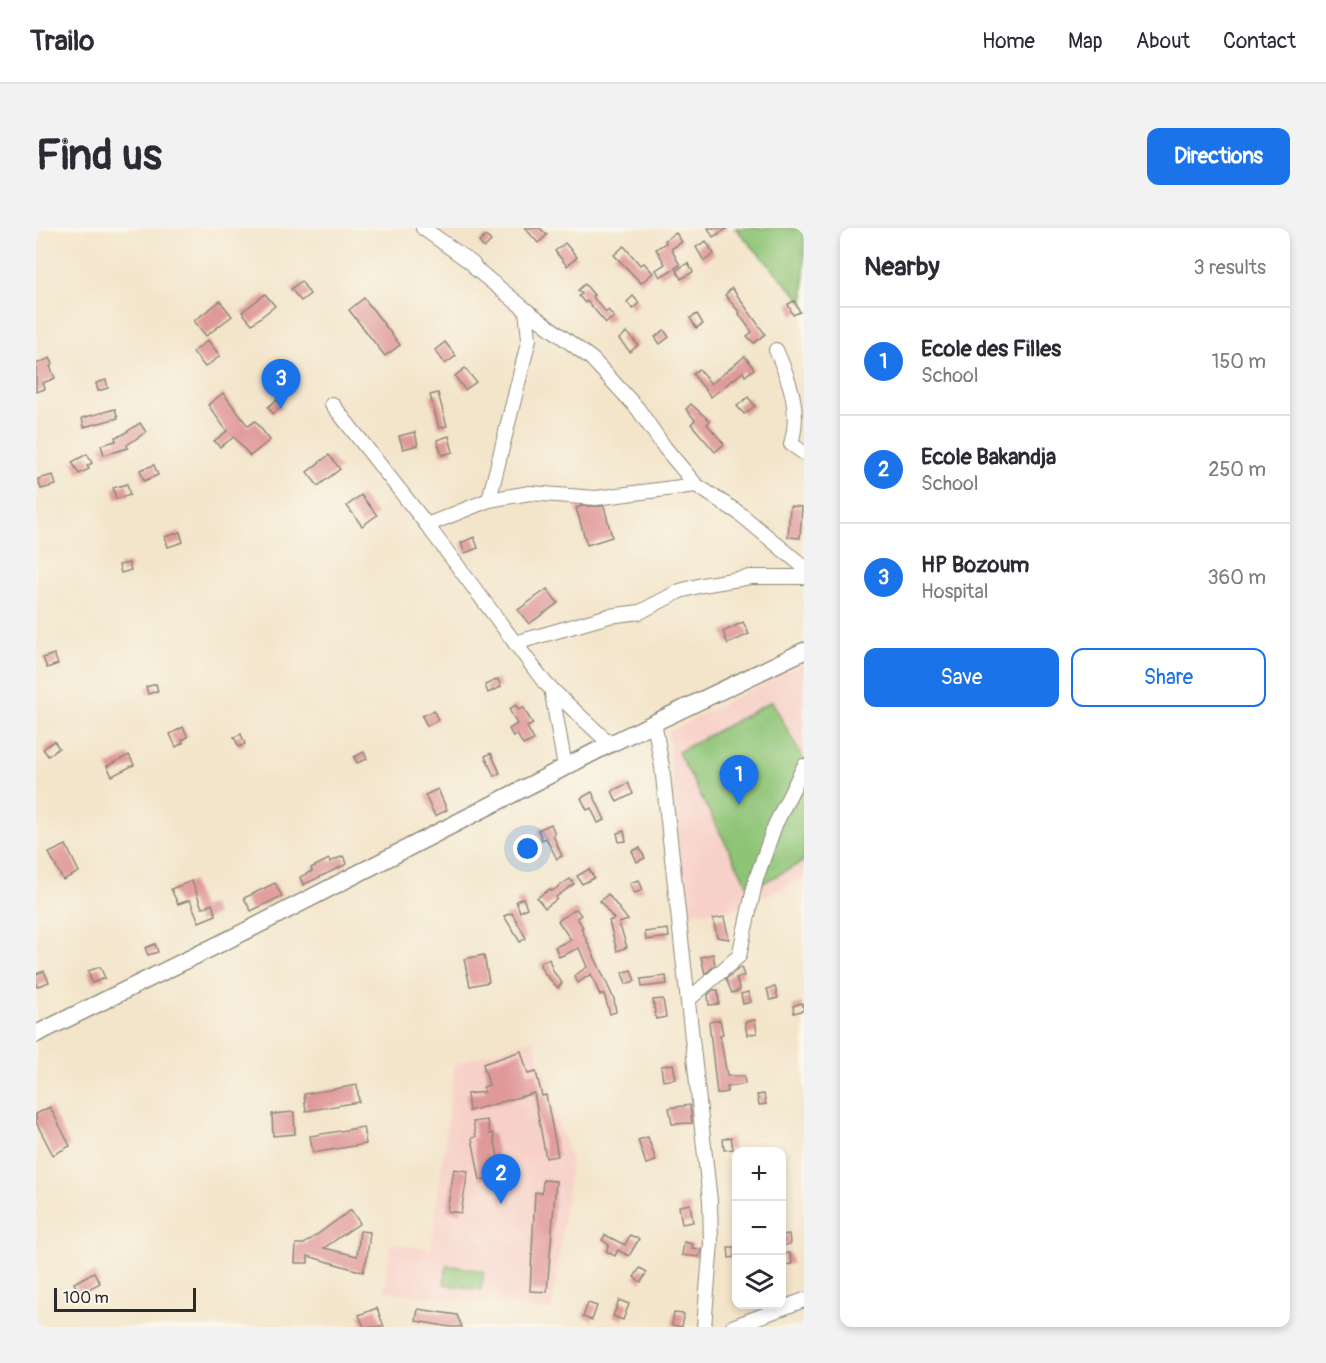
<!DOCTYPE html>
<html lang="en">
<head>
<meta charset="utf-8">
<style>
  :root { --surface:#fff; --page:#f2f2f3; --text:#2b2b33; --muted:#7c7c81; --line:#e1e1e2; --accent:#1a73e8 }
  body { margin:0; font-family:Pangolin,sans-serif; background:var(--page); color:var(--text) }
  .controls { position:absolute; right:18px; bottom:18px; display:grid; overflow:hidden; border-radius:12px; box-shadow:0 3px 9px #0003 }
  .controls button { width:54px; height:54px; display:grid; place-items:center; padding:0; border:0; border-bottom:2px solid var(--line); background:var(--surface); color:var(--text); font:30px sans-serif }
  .scale { position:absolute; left:18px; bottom:15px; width:142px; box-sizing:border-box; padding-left:6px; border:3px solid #2b2b2b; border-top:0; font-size:16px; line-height:21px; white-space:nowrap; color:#2b2b2b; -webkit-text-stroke:4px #fbf7ec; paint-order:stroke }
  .you { position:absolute; left:492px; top:621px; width:21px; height:21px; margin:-15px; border:4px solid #fff; border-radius:50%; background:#1a73e8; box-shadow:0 0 0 9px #1a73e833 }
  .badge { display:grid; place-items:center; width:39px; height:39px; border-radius:50%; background:var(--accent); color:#fff; font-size:20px; font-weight:700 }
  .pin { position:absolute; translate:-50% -50px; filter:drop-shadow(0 2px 3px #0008) }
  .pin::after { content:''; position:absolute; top:32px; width:21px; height:18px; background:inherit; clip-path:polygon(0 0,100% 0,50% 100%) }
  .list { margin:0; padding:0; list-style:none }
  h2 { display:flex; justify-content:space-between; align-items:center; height:78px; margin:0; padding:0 24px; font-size:26px }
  h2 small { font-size:20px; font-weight:400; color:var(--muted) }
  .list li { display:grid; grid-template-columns:39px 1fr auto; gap:18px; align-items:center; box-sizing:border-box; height:108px; padding:0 24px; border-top:2px solid var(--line) }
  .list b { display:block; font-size:22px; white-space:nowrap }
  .list p { margin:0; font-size:20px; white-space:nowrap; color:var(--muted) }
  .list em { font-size:20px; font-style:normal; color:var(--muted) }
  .actions { display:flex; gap:12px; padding:18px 24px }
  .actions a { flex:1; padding:14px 0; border:2px solid var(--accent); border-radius:12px; text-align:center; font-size:21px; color:var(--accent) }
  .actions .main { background:var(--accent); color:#fff }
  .icon { flex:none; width:33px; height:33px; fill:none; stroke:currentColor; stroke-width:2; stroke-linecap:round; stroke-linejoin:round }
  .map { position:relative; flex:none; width:768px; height:1099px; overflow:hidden; border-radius:12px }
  header { display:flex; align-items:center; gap:36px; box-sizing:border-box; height:84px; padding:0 30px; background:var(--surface); border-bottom:2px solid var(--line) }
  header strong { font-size:28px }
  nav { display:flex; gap:33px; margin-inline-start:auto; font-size:21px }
  .intro { display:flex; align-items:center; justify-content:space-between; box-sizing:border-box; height:144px; padding:0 36px }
  h1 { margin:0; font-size:42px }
  .button { padding:15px 27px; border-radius:12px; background:var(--accent); color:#fff; font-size:21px; font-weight:700 }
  main { display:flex; gap:36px; padding:0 36px }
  aside { flex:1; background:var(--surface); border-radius:12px; box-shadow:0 3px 9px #0003 }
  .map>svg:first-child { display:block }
</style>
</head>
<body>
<header>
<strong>Trailo</strong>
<nav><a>Home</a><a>Map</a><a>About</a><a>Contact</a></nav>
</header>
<div class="intro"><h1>Find us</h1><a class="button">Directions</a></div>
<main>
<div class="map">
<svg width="768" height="1099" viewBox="0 0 768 1099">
  <rect width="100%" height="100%" fill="#fbf7ec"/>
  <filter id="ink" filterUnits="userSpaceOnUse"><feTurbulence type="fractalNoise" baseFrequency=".0167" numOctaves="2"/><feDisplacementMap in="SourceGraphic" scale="12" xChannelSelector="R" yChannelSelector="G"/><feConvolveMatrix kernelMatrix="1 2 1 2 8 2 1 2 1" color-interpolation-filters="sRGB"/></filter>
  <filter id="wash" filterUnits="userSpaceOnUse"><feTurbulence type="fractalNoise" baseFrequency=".008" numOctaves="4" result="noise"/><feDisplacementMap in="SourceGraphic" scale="24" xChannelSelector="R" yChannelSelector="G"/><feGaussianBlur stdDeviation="1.35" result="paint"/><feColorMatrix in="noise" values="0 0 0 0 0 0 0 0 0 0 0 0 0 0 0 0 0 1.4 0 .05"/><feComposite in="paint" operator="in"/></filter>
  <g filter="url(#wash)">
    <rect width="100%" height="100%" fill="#f3e5ca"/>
    <g fill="#f7d1c8">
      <polygon points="768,435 768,650 699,681 648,685 632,504"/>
      <polygon points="497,811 535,935 516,1083 348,1063 354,1016 395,1021 419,836"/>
    </g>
    <g fill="#8ec476" stroke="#5c7850" stroke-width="1.5">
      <polygon points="699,0 768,0 768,75"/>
      <polygon points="736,473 768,533 768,633 714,662 642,524"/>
      <polygon points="411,1037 448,1043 445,1062 408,1056"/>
    </g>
    <g id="blocks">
      <g fill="#e09999">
        <polygon points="489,0 504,0 511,7 502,15"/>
        <polygon points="672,0 692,0 677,9"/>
        <polygon points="640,5 646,14 635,21 644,37 624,49 620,42 629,36 620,21 630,15 629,12"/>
        <polygon points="450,8 455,13 448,20 443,14"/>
        <polygon points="670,13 678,26 668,33 660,19"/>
        <polygon points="529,15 541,29 531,38 519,23"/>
        <polygon points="588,18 604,37 608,35 617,45 605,55 578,27"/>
        <polygon points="652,35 657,44 645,51 640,42"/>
        <polygon points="265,53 274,66 265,73 255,61"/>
        <polygon points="549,56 558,67 556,68 570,84 572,82 578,89 570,95 551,73 549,75 543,68 546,66 542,62"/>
        <polygon points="696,60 729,106 718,115 711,108 716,104 703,86 704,85 689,67"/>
        <polygon points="229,66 239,78 216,96 206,84"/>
        <polygon points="597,68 603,75 597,81 591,74"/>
        <polygon points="328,70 364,117 349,128 313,82"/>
        <polygon points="184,73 196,88 170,108 158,93"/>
        <polygon points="758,73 764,84 757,87 752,76"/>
        <polygon points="661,86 667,96 660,100 654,90"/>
        <polygon points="628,102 633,109 624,116 619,109"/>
        <polygon points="591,104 602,117 594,124 583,111"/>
        <polygon points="172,112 184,128 169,139 157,124"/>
        <polygon points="409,114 420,128 409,136 399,122"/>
        <polygon points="709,128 718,141 709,148 707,144 675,169 657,146 663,141 675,156"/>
        <polygon points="14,130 17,136 14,138 19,150 7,155 9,161 0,164 0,136"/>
        <polygon points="429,140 440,154 429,162 419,148"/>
        <polygon points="70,152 72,160 62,163 60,155"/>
        <polygon points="187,165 212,198 219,193 234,212 214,228 198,209 184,219 178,213 191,203 172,177"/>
        <polygon points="402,165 411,198 403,200 394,167"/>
        <polygon points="712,169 719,178 708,186 701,178"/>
        <polygon points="240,172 245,179 237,186 232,179"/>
        <polygon points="655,176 674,193 671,196 688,216 679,224 655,196 659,192 650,181"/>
        <polygon points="79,181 82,190 48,199 46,190"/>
        <polygon points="104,195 110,204 91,217 92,220 68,227 65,217 80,213 79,209 86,207"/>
        <polygon points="379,204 382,217 367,221 363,208"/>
        <polygon points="413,208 417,224 406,227 401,212"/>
        <polygon points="51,226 56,235 51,238 53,241 43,246 36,234"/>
        <polygon points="293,227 304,241 282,258 271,244"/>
        <polygon points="118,237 122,247 108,253 104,242"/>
        <polygon points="17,247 20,257 5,261 2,251"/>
        <polygon points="91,256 94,267 80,271 77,260"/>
        <polygon points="325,267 341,287 326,298 311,278"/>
        <polygon points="546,278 568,278 576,309 551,317 540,280"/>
        <polygon points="754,278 766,279 764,310 752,309"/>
        <polygon points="144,304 147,314 132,319 129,309"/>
        <polygon points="438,309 442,320 429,325 425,315"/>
        <polygon points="93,335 95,342 85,345 83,337"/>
        <polygon points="511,361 522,375 493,396 482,382"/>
        <polygon points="707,394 713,406 692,416 687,404"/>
        <polygon points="18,426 22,436 11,440 7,430"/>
        <polygon points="462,451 465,459 452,465 449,457"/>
        <polygon points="120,456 122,463 112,466 110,459"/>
        <polygon points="480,477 483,482 487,479 497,496 491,499 498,512 487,517 481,506 477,508 473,501 481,496 473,481"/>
        <polygon points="398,483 402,492 391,498 386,488"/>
        <polygon points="147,499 152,509 146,512 147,515 140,519 134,506"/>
        <polygon points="205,506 209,516 203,519 198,509"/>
        <polygon points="18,513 23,520 12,528 7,521"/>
        <polygon points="328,524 331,531 321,535 318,529"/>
        <polygon points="455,525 464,545 458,548 449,528"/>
        <polygon points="93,527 98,537 76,548 71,538"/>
        <polygon points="592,555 597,566 581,574 576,563"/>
        <polygon points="402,561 411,582 399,588 389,567"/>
        <polygon points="556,564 569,592 562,595 555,580 551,582 545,570"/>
        <polygon points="515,596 519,606 517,607 526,628 521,631 510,610 506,612 502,602"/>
        <polygon points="588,603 590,613 583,614 581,605"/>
        <polygon points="30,617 43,644 27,652 13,625"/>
        <polygon points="604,620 609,630 601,634 596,623"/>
        <polygon points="307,628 311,636 267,657 264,649 276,643 275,640 293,631 294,634"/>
        <polygon points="553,641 558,650 546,656 541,648"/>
        <polygon points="534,651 538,656 520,669 521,671 509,680 501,670 514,661 516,663"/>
        <polygon points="603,652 607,662 598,665 594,655"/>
        <polygon points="156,653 166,680 176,676 180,687 163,694 154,672 142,676 135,661"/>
        <polygon points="239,655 246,668 215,683 208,670"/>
        <polygon points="572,666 592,692 583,695 591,719 581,723 573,693 578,691 564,673"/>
        <polygon points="487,670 491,680 484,684 480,673"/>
        <polygon points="540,681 545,687 541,690 547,699 545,700 578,771 580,784 574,786 568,766 564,767 555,746 542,755 538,748 551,739 543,720 523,729 519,719 535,712 522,693"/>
        <polygon points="476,685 490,710 484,714 468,688"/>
        <polygon points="688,689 693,711 681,709 677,691"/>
        <polygon points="632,701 633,709 610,712 609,704"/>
        <polygon points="119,716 122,724 112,727 109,720"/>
        <polygon points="677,726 679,737 669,746 665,729"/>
        <polygon points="448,727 453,754 434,758 428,731"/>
        <polygon points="513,731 517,743 526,755 522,760 509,746 504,738 505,734"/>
        <polygon points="64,739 69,750 56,755 52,743"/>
        <polygon points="705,739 708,748 700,750 704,762 696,765 690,751"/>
        <polygon points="595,742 599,753 590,756 586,745"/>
        <polygon points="8,743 13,754 0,759 0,746"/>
        <polygon points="630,748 631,756 606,759 605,751"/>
        <polygon points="739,759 742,770 734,772 731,761"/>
        <polygon points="677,762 682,762 683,776 673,777 672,767"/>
        <polygon points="712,764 715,774 707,776 705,766"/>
        <polygon points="627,771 630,789 620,791 617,772"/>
        <polygon points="766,775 768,782 758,785 757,778"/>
        <polygon points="684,792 687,806 684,807 691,848 708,848 709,856 691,859 691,864 681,866 673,794"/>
        <polygon points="719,792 721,805 711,807 709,794"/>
        <polygon points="485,823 492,846 500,844 506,868 510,867 522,928 510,930 498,865 433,883 431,866 449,864 447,859 453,857 447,836"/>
        <polygon points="637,836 640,851 627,853 625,838"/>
        <polygon points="321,857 323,874 270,883 268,866"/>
        <polygon points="728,866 730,876 723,877 721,867"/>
        <polygon points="654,877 656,895 636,896 633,880"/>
        <polygon points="14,879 34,918 17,927 0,894 0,886"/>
        <polygon points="258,884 259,906 237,908 236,886"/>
        <polygon points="451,892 454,906 457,905 466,947 444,952 436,910 440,909 437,894"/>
        <polygon points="327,899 330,916 277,925 274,908"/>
        <polygon points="612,909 620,933 610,936 602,912"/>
        <polygon points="695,909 697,921 688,922 687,911"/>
        <polygon points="418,941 432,943 425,985 411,983"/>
        <polygon points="507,952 520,953 511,1064 494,1063 499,964 506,965"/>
        <polygon points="654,976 657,994 646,996 643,978"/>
        <polygon points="315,982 324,995 288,1020 321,1028 324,1003 334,1004 331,1030 327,1044 272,1028 272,1035 259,1035 260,1016 268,1016"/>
        <polygon points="753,1006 754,1016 746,1018 746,1007"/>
        <polygon points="569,1007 589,1017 594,1007 603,1011 593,1028 582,1022 579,1028 570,1023 573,1017 566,1012"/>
        <polygon points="648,1014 657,1016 656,1020 665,1021 663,1029 646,1027"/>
        <polygon points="692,1019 700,1019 700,1029 693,1030"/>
        <polygon points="754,1025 756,1036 749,1037 747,1026"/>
        <polygon points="604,1040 611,1044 605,1054 598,1049"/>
        <polygon points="58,1044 64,1055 44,1066 38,1055"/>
        <polygon points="583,1072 593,1076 587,1092 577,1088"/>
        <polygon points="552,1075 561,1078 556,1092 547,1089"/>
        <polygon points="341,1080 348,1099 328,1099 323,1087"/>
        <polygon points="382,1081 421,1087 426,1099 414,1099 380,1093"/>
        <polygon points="638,1085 648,1086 646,1099 636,1097"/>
      </g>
    </g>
  </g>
  <g filter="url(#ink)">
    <use href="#blocks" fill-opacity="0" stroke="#8f887a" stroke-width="1.5"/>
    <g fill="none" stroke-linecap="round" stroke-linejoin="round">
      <defs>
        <g id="minor">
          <polyline points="387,0 437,36 440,41 490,82 556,131 602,181 629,220 660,257 703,285 768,339"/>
          <path d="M740 122C754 153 765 182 755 216L768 225"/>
          <polyline points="296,176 391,297 509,455 574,516"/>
          <polyline points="453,272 493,111 490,82"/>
          <polyline points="391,297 453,272 494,265 560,270 660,257"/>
          <polyline points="479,415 573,388 604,384 644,363 666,357 715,349 768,349"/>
          <polyline points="515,460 529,539"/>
          <polyline points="618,494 626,539 674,973 675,1015 668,1099"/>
          <polyline points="652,772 703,728 720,651 739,597 768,538"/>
          <polyline points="696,1099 768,1072"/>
        </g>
        <polyline id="major" points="0,806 218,699 574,516 768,423"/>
      </defs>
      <use href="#minor" stroke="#8f887a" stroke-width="16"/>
      <use href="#major" stroke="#8f887a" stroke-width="19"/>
      <use href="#minor" stroke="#fff" stroke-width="14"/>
      <use href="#major" stroke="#fff" stroke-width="16"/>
    </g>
  </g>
</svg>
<div class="controls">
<button>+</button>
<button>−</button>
<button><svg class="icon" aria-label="layers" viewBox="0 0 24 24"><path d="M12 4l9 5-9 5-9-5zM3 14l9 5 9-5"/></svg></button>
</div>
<div class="scale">100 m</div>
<div class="you"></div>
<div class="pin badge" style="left:703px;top:577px">1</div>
<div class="pin badge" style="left:465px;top:976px">2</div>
<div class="pin badge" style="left:245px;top:181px">3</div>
</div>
<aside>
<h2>Nearby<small>3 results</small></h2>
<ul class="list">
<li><span class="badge">1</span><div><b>Ecole des Filles</b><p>School</p></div><em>150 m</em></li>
<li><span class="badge">2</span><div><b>Ecole Bakandja</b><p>School</p></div><em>250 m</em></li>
<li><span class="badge">3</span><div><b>HP Bozoum</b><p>Hospital</p></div><em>360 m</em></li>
</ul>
<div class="actions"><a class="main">Save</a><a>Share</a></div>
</aside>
</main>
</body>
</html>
